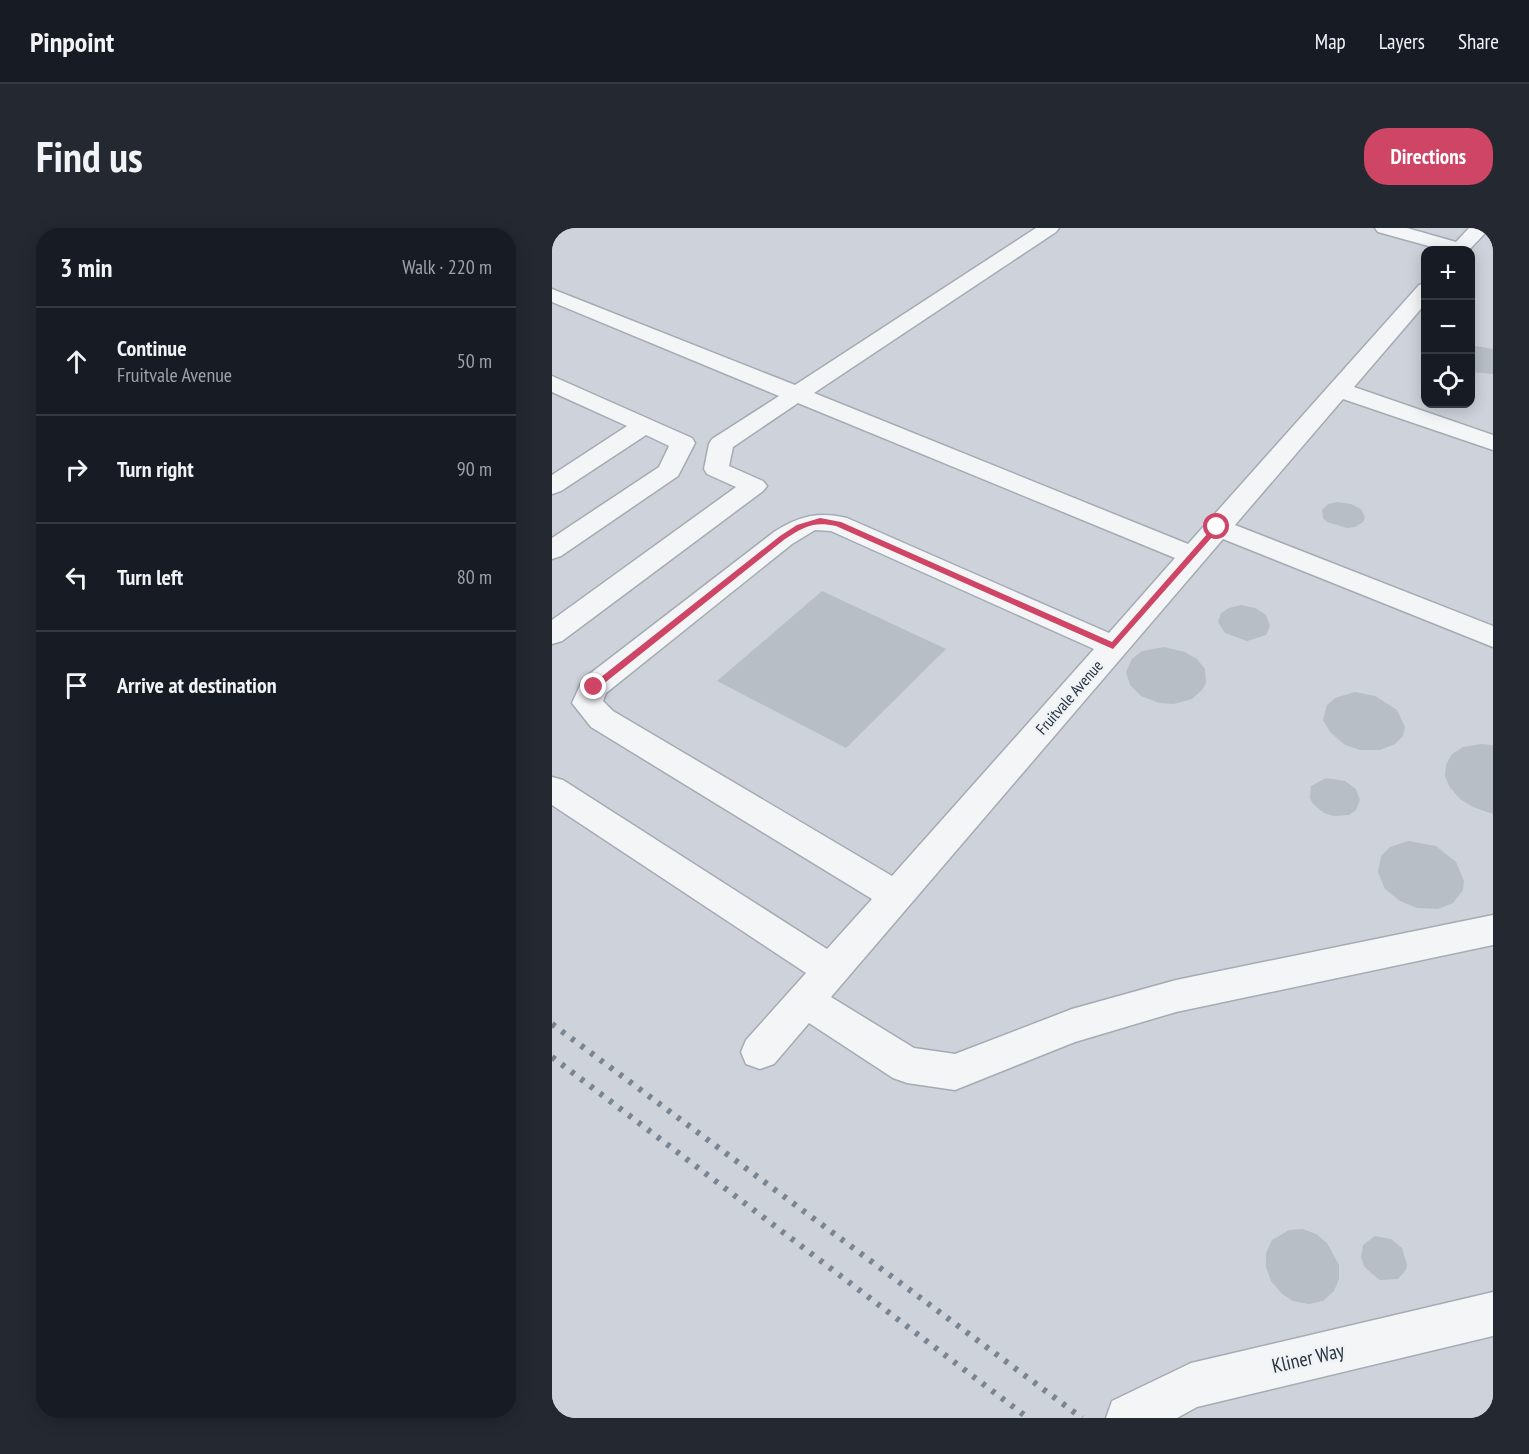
<!DOCTYPE html>
<html lang="en">
<head>
<meta charset="utf-8">
<style>
  :root { --surface:#171b24; --page:#242831; --text:#f1f3f6; --muted:#9ea1a6; --line:#363941; --accent:#ce4565 }
  body { margin:0; font-family:"PT Sans Narrow",sans-serif; background:var(--page); color:var(--text) }
  .controls { position:absolute; right:18px; top:18px; display:grid; overflow:hidden; border-radius:12px; box-shadow:0 3px 15px #0003 }
  .controls button { width:54px; height:54px; display:grid; place-items:center; padding:0; border:0; border-bottom:2px solid var(--line); background:var(--surface); color:var(--text); font:30px sans-serif }
  .stop { position:absolute; width:18px; height:18px; margin:-14px; border:4px solid #ce4565; border-radius:50%; background:#fff }
  .stop.end { background:#ce4565; border-color:#fff; box-shadow:0 2px 6px #0008 }
  .list { margin:0; padding:0; list-style:none }
  h2 { display:flex; justify-content:space-between; align-items:center; height:78px; margin:0; padding:0 24px; font-size:26px }
  h2 small { font-size:20px; font-weight:400; color:var(--muted) }
  .list li { display:grid; grid-template-columns:39px 1fr auto; gap:18px; align-items:center; box-sizing:border-box; height:108px; padding:0 24px; border-top:2px solid var(--line) }
  .list b { display:block; font-size:22px; white-space:nowrap }
  .list p { margin:0; font-size:20px; white-space:nowrap; color:var(--muted) }
  .list em { font-size:20px; font-style:normal; color:var(--muted) }
  .icon { flex:none; width:33px; height:33px; fill:none; stroke:currentColor; stroke-width:2; stroke-linecap:round; stroke-linejoin:round }
  .map { position:relative; flex:none; width:941px; height:1190px; overflow:hidden; border-radius:24px }
  header { display:flex; align-items:center; gap:36px; box-sizing:border-box; height:84px; padding:0 30px; background:var(--surface); border-bottom:2px solid var(--line) }
  header strong { font-size:28px }
  nav { display:flex; gap:33px; margin-inline-start:auto; font-size:21px }
  .intro { display:flex; align-items:center; justify-content:space-between; box-sizing:border-box; height:144px; padding:0 36px }
  h1 { margin:0; font-size:42px }
  .button { padding:15px 27px; border-radius:24px; background:var(--accent); color:#fff; font-size:21px; font-weight:700 }
  main { display:flex; gap:36px; padding:0 36px }
  aside { flex:1; background:var(--surface); border-radius:24px; box-shadow:0 3px 15px #0003 }
  .map>svg:first-child { display:block }
</style>
</head>
<body>
<header>
<strong>Pinpoint</strong>
<nav><a>Map</a><a>Layers</a><a>Share</a></nav>
</header>
<div class="intro"><h1>Find us</h1><a class="button">Directions</a></div>
<main>
<aside>
<h2>3 min<small>Walk · 220 m</small></h2>
<ul class="list">
<li><svg class="icon" aria-label="ahead" viewBox="0 0 24 24"><path d="M12 20V5M6 11l6-6 6 6"/></svg><div><b>Continue</b><p>Fruitvale Avenue</p></div><em>50 m</em></li>
<li><svg class="icon" aria-label="right" viewBox="0 0 24 24"><path d="M7 20v-9h11M14 6l5 5-5 5"/></svg><div><b>Turn right</b></div><em>90 m</em></li>
<li><svg class="icon" aria-label="left" viewBox="0 0 24 24"><path d="M17 20v-9H6M10 6l-5 5 5 5"/></svg><div><b>Turn left</b></div><em>80 m</em></li>
<li><svg class="icon" aria-label="arrive" viewBox="0 0 24 24"><path d="M6 21V4h12l-3 4 3 4H6"/></svg><div><b>Arrive at destination</b></div></li>
</ul>
</aside>
<div class="map">
<svg width="941" height="1190" viewBox="0 0 941 1190">
  <rect width="100%" height="100%" fill="#e0e4e9"/>
  <path fill="#ced3db" fill-rule="evenodd" d="M0 0H941V1190H0ZM874 22H918V176H874Z"/>
  <g fill="#b7bec6">
    <polygon points="918,117 941,121 941,146 918,144"/>
    <polygon points="786,274 799,276 809,281 813,289 811,294 803,299 795,300 775,294 771,290 770,282 776,276"/>
    <polygon points="270,363 394,421 294,520 165,453"/>
    <polygon points="689,377 703,380 714,387 718,398 714,407 695,413 673,405 666,394 669,385 677,380"/>
    <polygon points="612,419 633,424 645,431 653,441 654,455 650,462 640,471 622,476 607,475 589,468 578,457 574,444 580,431 590,423"/>
    <polygon points="803,464 823,468 845,482 853,499 851,508 843,516 828,522 808,522 793,517 778,504 771,492 775,477 783,470"/>
    <polygon points="929,516 941,517 941,586 921,579 908,571 897,558 893,548 894,537 900,526 911,519"/>
    <polygon points="774,550 793,553 804,561 808,572 804,582 797,587 782,588 772,585 761,576 758,570 759,558"/>
    <polygon points="856,613 884,618 904,634 912,653 911,662 901,675 886,681 865,680 848,673 833,661 826,644 829,628 838,619"/>
    <polygon points="751,1001 764,1006 775,1015 787,1037 787,1051 782,1063 771,1073 757,1076 741,1073 729,1065 719,1053 714,1039 714,1025 720,1012 737,1002"/>
    <polygon points="823,1008 839,1011 850,1020 855,1037 854,1042 846,1051 828,1052 819,1045 812,1038 809,1029 811,1017"/>
  </g>
  <g fill="none" stroke-linecap="round" stroke-linejoin="round">
    <defs>
      <g id="minor">
        <path d="M484 0H507L504 4 262 165 636 316 867 57 874 55V75L802 159 941 207V222L791 171 683 297 941 398V419L671 311 279 769 362 820 403 826 520 781 624 752 941 687V717L624 784 523 814 403 862 355 855 341 850 257 795 222 836 208 841 194 836 189 824 194 812 254 745 0 577V549L11 552 275 721 320 671 39 499 20 475 31 451 222 304C246 288 267 283 295 290L557 405 623 330 246 175 181 219 177 238 211 253 215 258 211 263 10 413 0 416V392L184 259 155 246 152 241 157 216 160 211 227 168 0 74V61L243 157ZM263 302 279 303 542 421 340 648 61 483 51 473 54 465 240 316Z"/>
        <polygon points="823,0 855,0 904,14 917,0 938,0 917,22 891,22 826,4"/>
        <polygon points="0,148 140,210 143,215 126,248 9,328 0,331 0,310 107,239 117,218 94,207 9,263 0,266 0,247 75,198 0,164"/>
        <polygon points="941,1064 941,1108 645,1179 625,1190 554,1190 560,1173 639,1135"/>
      </g>
    </defs>
    <use href="#minor" stroke="#a5abb3" stroke-width="3"/>
    <use href="#minor" fill="#f3f5f7" fill-rule="evenodd"/>
    <g stroke="#798592" stroke-width="6" stroke-dasharray="4 8" stroke-linecap="butt">
      <polyline points="0,796 530,1190"/>
      <polyline points="0,829 476,1190"/>
    </g>
  </g>
  <path fill="#ce4565" d="M268 290 289 294 560 414 663 297 669 299 561 421 284 298C261 293 252 299 233 311L45 461H39V457L228 308 245 297Z"/>
  <g text-anchor="middle" stroke-width="5" stroke-linejoin="round" paint-order="stroke">
    <g font-size="16" fill="#283340" stroke="#eff3f6">
      <text transform="translate(517 469) rotate(-49)" y="6">Fruitvale Avenue</text>
    </g>
    <g font-size="20" fill="#283340" stroke="#eff3f6">
      <text transform="translate(756 1130) rotate(-13)" y="7">Kliner Way</text>
    </g>
  </g>
</svg>
<div class="controls">
<button>+</button>
<button>−</button>
<button><svg class="icon" aria-label="locate" viewBox="0 0 24 24"><circle cx="12" cy="12" r="6"/><path d="M12 2v4M12 18v4M2 12h4M18 12h4"/></svg></button>
</div>
<div class="stop" style="left:665px;top:299px"></div>
<div class="stop end" style="left:42px;top:459px"></div>
</div>
</main>
</body>
</html>
